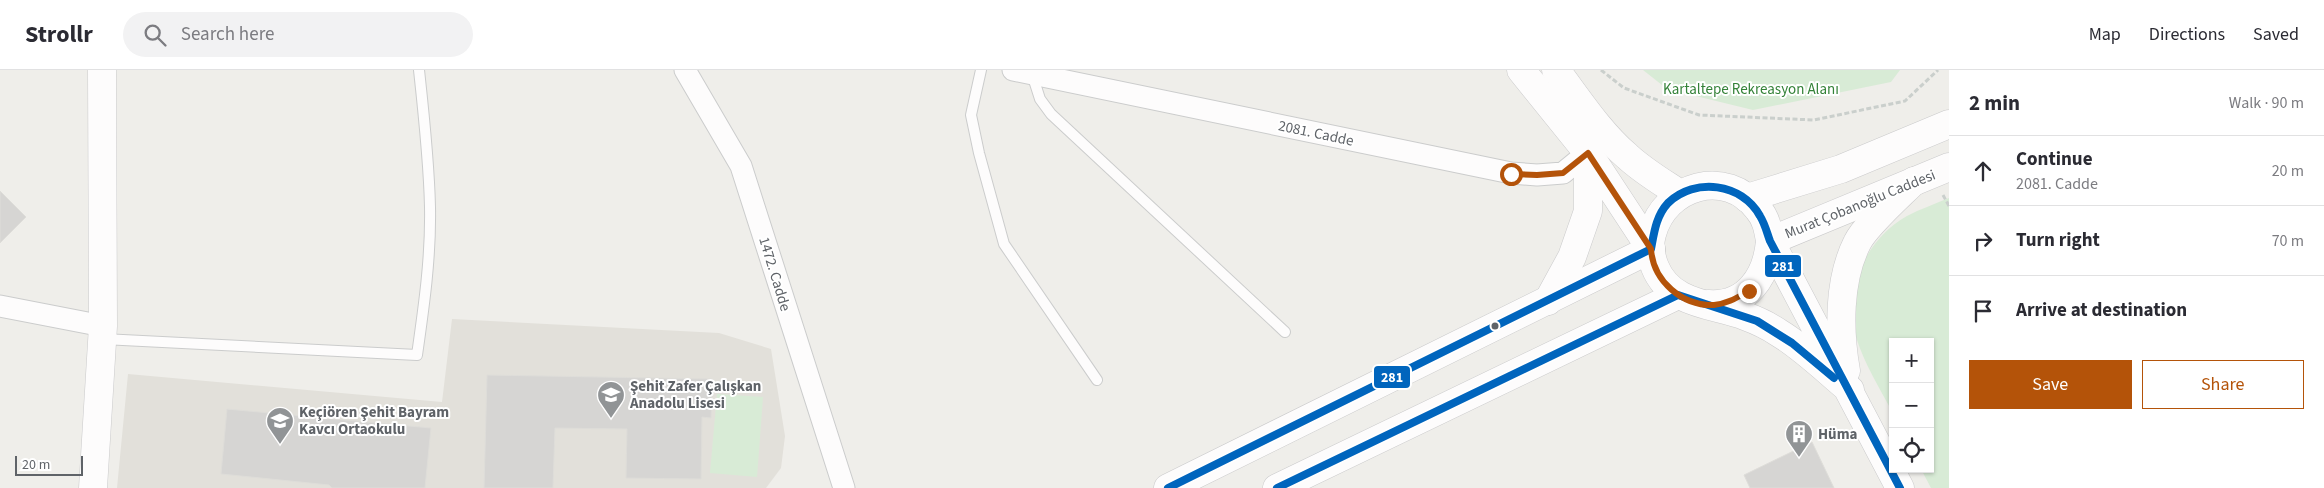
<!DOCTYPE html>
<html lang="en">
<head>
<meta charset="utf-8">
<style>
  :root { --surface:#fff; --page:#f2f2f3; --text:#2b2b33; --muted:#7c7c81; --line:#e1e1e2; --accent:#b45309 }
  body { margin:0; font-family:"Source Sans 3",sans-serif; background:var(--page); color:var(--text) }
  .controls { position:absolute; right:15px; bottom:15px; display:grid; overflow:hidden; border-radius:0px; box-shadow:0 1px 4px #0004 }
  .controls button { width:45px; height:45px; display:grid; place-items:center; padding:0; border:0; border-bottom:1px solid var(--line); background:var(--surface); color:var(--text); font:25px sans-serif }
  .scale { position:absolute; left:15px; bottom:12px; width:68px; box-sizing:border-box; padding-left:5px; border:2px solid #5f6368; border-top:0; font-size:14px; line-height:18px; white-space:nowrap; color:#5f6368; -webkit-text-stroke:4px #fff; paint-order:stroke }
  .stop { position:absolute; width:15px; height:15px; margin:-11px; border:4px solid #b45309; border-radius:50%; background:#fff }
  .stop.end { background:#b45309; border-color:#fff; box-shadow:0 1px 5px #0008 }
  .list { margin:0; padding:0; list-style:none }
  h2 { display:flex; justify-content:space-between; align-items:center; height:65px; margin:0; padding:0 20px; font-size:21px }
  h2 small { font-size:16px; font-weight:400; color:var(--muted) }
  .list li { display:grid; grid-template-columns:32px 1fr auto; gap:15px; align-items:center; box-sizing:border-box; height:70px; padding:0 20px; border-top:1px solid var(--line) }
  .list b { display:block; font-size:19px; white-space:nowrap }
  .list p { margin:0; font-size:16px; white-space:nowrap; color:var(--muted) }
  .list em { font-size:16px; font-style:normal; color:var(--muted) }
  .actions { display:flex; gap:10px; padding:15px 20px }
  .actions a { flex:1; padding:11px 0; border:1px solid var(--accent); border-radius:0px; text-align:center; font-size:18px; color:var(--accent) }
  .actions .main { background:var(--accent); color:#fff }
  .icon { flex:none; width:28px; height:28px; fill:none; stroke:currentColor; stroke-width:2; stroke-linecap:round; stroke-linejoin:round }
  .map { position:relative; flex:none; width:1949px; height:418px; overflow:hidden }
  header { display:flex; align-items:center; gap:30px; box-sizing:border-box; height:70px; padding:0 25px; background:var(--surface); border-bottom:1px solid var(--line) }
  header strong { font-size:24px }
  nav { display:flex; gap:28px; margin-inline-start:auto; font-size:18px }
  .search { width:350px; height:45px; background:var(--page); display:flex; align-items:center; gap:12px; box-sizing:border-box; padding:0 18px; border-radius:28px; color:var(--muted); font-size:19px }
  main { display:flex }
  aside { flex:1; background:var(--surface) }
  .map>svg:first-child { display:block }
</style>
</head>
<body>
<header>
<strong>Strollr</strong>
<div class="search"><svg class="icon" aria-label="search" viewBox="0 0 24 24"><circle cx="10" cy="10" r="6"/><path d="M15 15l6 6"/></svg>Search here</div>
<nav><a>Map</a><a>Directions</a><a>Saved</a></nav>
</header>
<main>
<div class="map">
<svg width="1949" height="418" viewBox="0 0 1949 418">
  <rect width="100%" height="100%" fill="#efeeea"/>
  <polygon fill="#e2e0da" points="452,249 719,263 771,279 785,366 781,398 766,418 117,418 128,304 442,332"/>
  <g fill="#d8ebd6">
    <polygon points="1643,0 1900,0 1891,12 1753,40 1667,19"/>
    <path d="M1949 128V418H1931L1921 399H1930V272H1893V343C1880 319 1864 293 1856 267 1843 220 1865 170 1907 146 1920 139 1935 134 1949 128Z"/>
    <polygon points="717,324 763,327 757,407 710,403"/>
  </g>
  <g fill="#d6d5d3" stroke="#deddd9">
    <polygon points="0,121 26,147 0,173"/>
    <polygon points="487,305 712,309 711,348 702,347 701,409 626,408 627,359 555,358 553,418 484,418"/>
    <polygon points="227,339 431,358 425,418 332,418 329,415 221,404"/>
    <polygon points="1812,372 1834,418 1750,418 1744,405"/>
  </g>
  <g fill="none" stroke-linecap="round" stroke-linejoin="round">
    <defs>
      <g id="lane">
        <polyline points="981,0 971,45 979,83 1004,174 1097,310"/>
        <polyline points="1032,4 1040,29 1051,44 1285,262"/>
        <path d="M103 269 417 285C424 236 431 187 430 137 429 91 424 46 419 0"/>
      </g>
      <g id="street">
        <polyline points="685,0 741,96 844,418"/>
        <polyline points="1013,0 1511,103 1537,105 1563,103 1596,76"/>
        <polyline points="0,236 103,256"/>
      </g>
      <g id="secondary">
        <polyline points="1521,0 1588,83 1651,179"/>
        <path d="M1556 0C1578 29 1599 62 1627 86 1643 101 1662 112 1680 124"/>
        <polyline points="1747,128 1841,99 1949,54"/>
        <polyline points="1770,171 1949,97"/>
        <polyline points="1548,231 1572,187 1588,141 1588,83"/>
        <path d="M1708 234C1747 237 1767 206 1770 171"/>
        <path d="M1846 301C1839 261 1838 211 1857 173 1865 156 1899 126 1914 111"/>
        <path d="M1850 320C1827 301 1804 278 1779 263 1769 256 1756 250 1745 246 1713 234 1670 235 1655 197 1651 187 1649 174 1652 164 1665 115 1726 97 1758 139 1766 148 1768 159 1770 171L1900 418"/>
        <polyline points="93,418 103,256 102,0"/>
        <polyline points="1168,418 1651,179"/>
        <polyline points="1277,418 1678,225"/>
      </g>
    </defs>
    <use href="#lane" stroke="#cbcccc" stroke-width="12"/>
    <use href="#street" stroke="#cbcccc" stroke-width="23"/>
    <use href="#secondary" stroke="#cacacb" stroke-width="29"/>
    <g stroke="#cacfcc" stroke-width="3" stroke-dasharray="5 2.5" stroke-linecap="butt">
      <polyline points="1601,0 1624,18 1699,45 1814,50 1905,31 1938,0"/>
      <polyline points="1943,125 1949,136"/>
    </g>
    <use href="#lane" stroke="#fdfcfc" stroke-width="10"/>
    <use href="#street" stroke="#fdfcfc" stroke-width="21"/>
    <use href="#secondary" stroke="#fdfcfc" stroke-width="28"/>
    <defs>
      <g id="bus-1">
        <path d="M1168 418 1651 179C1654 163 1656 146 1668 133 1695 107 1742 113 1760 146 1765 154 1767 163 1770 171L1900 418"/>
        <polyline points="1277,418 1678,225 1757,251 1792,273 1834,308"/>
      </g>
    </defs>
    <use href="#bus-1" stroke="#fff" stroke-width="11"/>
    <use href="#bus-1" stroke="#0065bd" stroke-width="8"/>
  </g>
  <g fill="none" stroke-linecap="round" stroke-linejoin="round">
    <path stroke="#b45309" stroke-width="6" d="M1511 104 1537 105 1563 103 1588 83 1651 179C1653 211 1682 236 1714 235 1727 234 1738 227 1749 221"/>
  </g>
  <defs>
    <symbol id="school-pin" viewBox="-11 -11 22 30"><path d="M0 17L-7.5 6A9.5 9.5 0 1 1 7.5 6Z" fill="#919496" stroke="#fff"/><path d="M0-5L7-2L0 1L-7-2ZM-4 1L0 2.5L4 1V4Q0 6-4 4Z" fill="#fff"/></symbol>
    <symbol id="building-pin" viewBox="-11 -11 22 30"><path d="M0 17L-7.5 6A9.5 9.5 0 1 1 7.5 6Z" fill="#919496" stroke="#fff"/><path d="M-4-6H4V6H1V3H-1V6H-4ZM-2.5-4.3h1.7v1.8h-1.7ZM.8-4.3h1.7v1.8H.8ZM-2.5-1h1.7V.8h-1.7ZM.8-1h1.7V.8H.8Z" fill="#fff"/></symbol>
  </defs>
  <g fill-rule="evenodd">
    <use href="#school-pin" x="595" y="309" width="32" height="43"/>
    <use href="#school-pin" x="264" y="335" width="32" height="43"/>
    <use href="#building-pin" x="1783" y="348" width="32" height="43"/>
  </g>
  <circle fill="#5f6368" stroke="#fff" stroke-width="2" cx="1495" cy="256" r="4.5"/>
  <g text-anchor="middle" stroke-width="4" stroke-linejoin="round" paint-order="stroke">
    <g font-size="15" fill="#348238" stroke="#fff">
      <text x="1751" y="24">Kartaltepe Rekreasyon Alanı</text>
    </g>
    <g font-size="15" fill="#5f6368" stroke="#fff">
      <text transform="translate(1316 63) rotate(12)" y="5">2081. Cadde</text>
      <text transform="translate(1860 134) rotate(-22)" y="5">Murat Çobanoğlu Caddesi</text>
      <text transform="translate(775 204) rotate(73)" y="5">1472. Cadde</text>
    </g>
    <g font-size="15" font-weight="bold" fill="#5f6368" stroke="#fff" text-anchor="start">
      <text x="630" y="321">Şehit Zafer Çalışkan<tspan x="630" dy="17">Anadolu Lisesi</tspan></text>
      <text x="299" y="347">Keçiören Şehit Bayram<tspan x="299" dy="17">Kavcı Ortaokulu</tspan></text>
      <text x="1818" y="369">Hüma</text>
    </g>
  </g>
  <g stroke="#fff" stroke-width="2">
    <rect x="1764" y="184" width="38" height="24" rx="5" fill="#0065bd"/>
    <rect x="1373" y="295" width="38" height="24" rx="5" fill="#0065bd"/>
  </g>
  <g font-size="14" text-anchor="middle" font-weight="bold" fill="#fff">
    <text x="1783" y="201">281</text>
    <text x="1392" y="312">281</text>
  </g>
</svg>
<div class="controls">
<button>+</button>
<button>−</button>
<button><svg class="icon" aria-label="locate" viewBox="0 0 24 24"><circle cx="12" cy="12" r="6"/><path d="M12 2v4M12 18v4M2 12h4M18 12h4"/></svg></button>
</div>
<div class="scale">20 m</div>
<div class="stop" style="left:1511px;top:104px"></div>
<div class="stop end" style="left:1749px;top:221px"></div>
</div>
<aside>
<h2>2 min<small>Walk · 90 m</small></h2>
<ul class="list">
<li><svg class="icon" aria-label="ahead" viewBox="0 0 24 24"><path d="M12 20V5M6 11l6-6 6 6"/></svg><div><b>Continue</b><p>2081. Cadde</p></div><em>20 m</em></li>
<li><svg class="icon" aria-label="right" viewBox="0 0 24 24"><path d="M7 20v-9h11M14 6l5 5-5 5"/></svg><div><b>Turn right</b></div><em>70 m</em></li>
<li><svg class="icon" aria-label="arrive" viewBox="0 0 24 24"><path d="M6 21V4h12l-3 4 3 4H6"/></svg><div><b>Arrive at destination</b></div></li>
</ul>
<div class="actions"><a class="main">Save</a><a>Share</a></div>
</aside>
</main>
</body>
</html>
